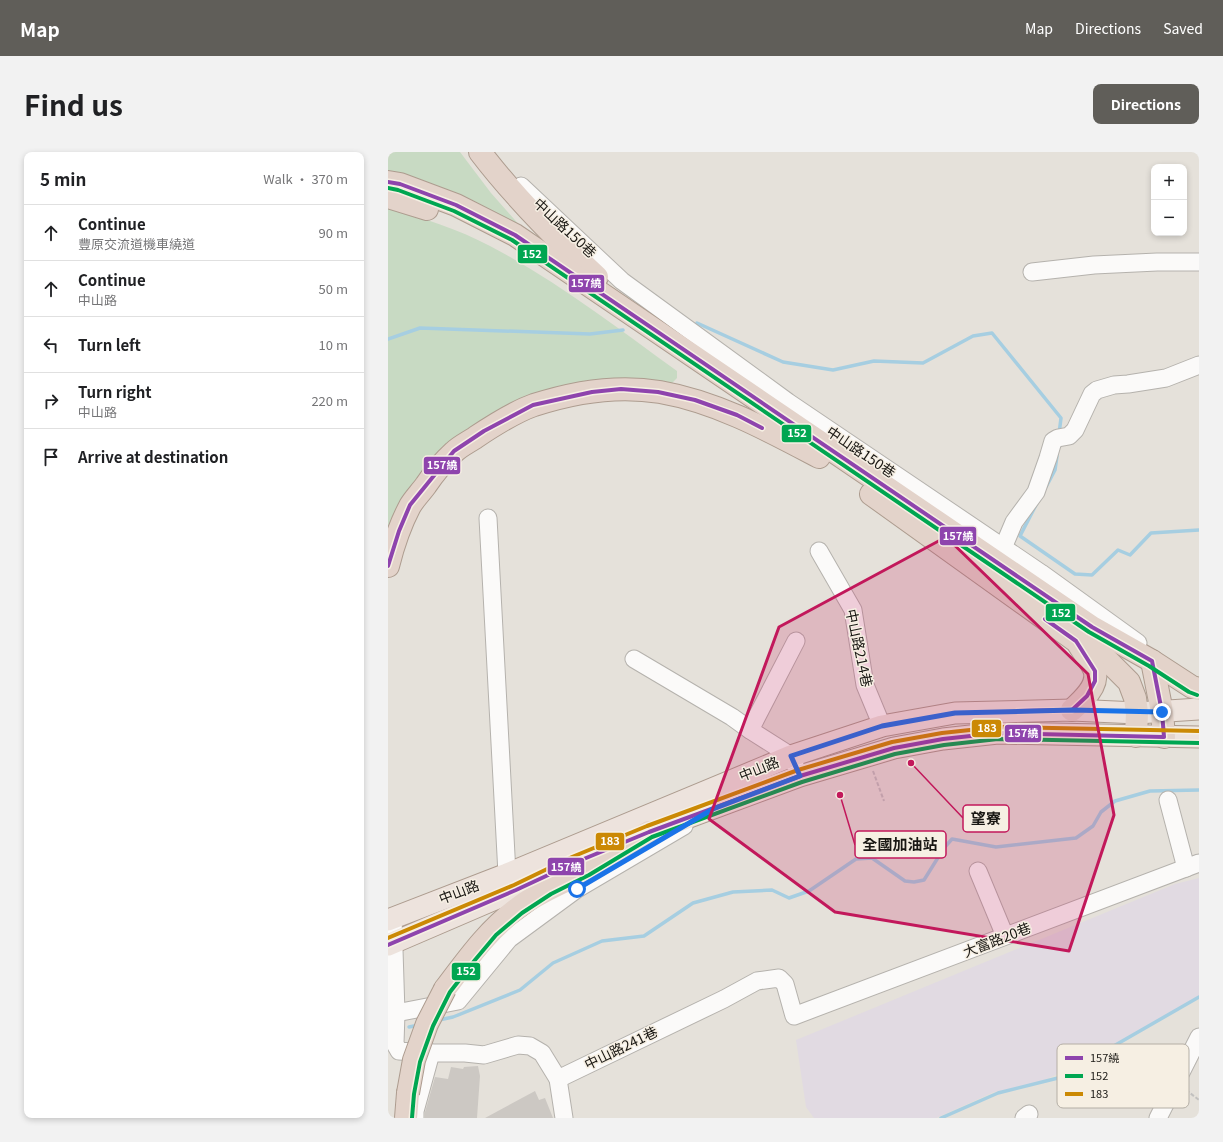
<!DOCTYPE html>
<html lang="en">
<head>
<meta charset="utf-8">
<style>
  :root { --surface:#fff; --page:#f2f2f2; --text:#202124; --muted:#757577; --line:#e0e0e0; --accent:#605e59 }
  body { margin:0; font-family:Georgia,"Noto Sans TC",serif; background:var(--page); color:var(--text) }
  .controls { position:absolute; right:12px; top:12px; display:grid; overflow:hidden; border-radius:8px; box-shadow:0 2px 6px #0003 }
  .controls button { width:36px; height:36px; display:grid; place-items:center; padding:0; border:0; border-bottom:1px solid var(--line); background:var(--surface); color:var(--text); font:20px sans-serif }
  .stop { position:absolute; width:12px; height:12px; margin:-9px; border:3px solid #1a73e8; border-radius:50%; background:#fff }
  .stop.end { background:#1a73e8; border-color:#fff; box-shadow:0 1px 4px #0008 }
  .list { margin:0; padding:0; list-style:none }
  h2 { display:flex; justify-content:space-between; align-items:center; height:52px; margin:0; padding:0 16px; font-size:17px }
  h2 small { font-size:13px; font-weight:400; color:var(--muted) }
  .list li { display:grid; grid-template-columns:26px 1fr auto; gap:12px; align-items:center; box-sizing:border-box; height:56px; padding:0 16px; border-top:1px solid var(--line) }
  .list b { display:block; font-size:15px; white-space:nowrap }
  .list p { margin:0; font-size:13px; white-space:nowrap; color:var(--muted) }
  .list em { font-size:13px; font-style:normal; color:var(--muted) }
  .icon { flex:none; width:22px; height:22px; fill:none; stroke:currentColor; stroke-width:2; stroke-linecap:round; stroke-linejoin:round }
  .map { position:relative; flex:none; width:811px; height:966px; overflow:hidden; border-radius:8px }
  header { display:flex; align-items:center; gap:24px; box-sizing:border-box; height:56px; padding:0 20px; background:var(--accent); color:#fff }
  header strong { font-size:19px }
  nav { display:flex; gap:22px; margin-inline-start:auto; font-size:14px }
  .intro { display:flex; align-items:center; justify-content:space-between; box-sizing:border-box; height:96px; padding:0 24px }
  h1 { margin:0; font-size:28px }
  .button { padding:10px 18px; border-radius:8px; background:var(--accent); color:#fff; font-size:14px; font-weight:700 }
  main { display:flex; gap:24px; padding:0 24px }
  aside { flex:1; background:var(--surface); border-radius:8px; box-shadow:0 2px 6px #0003 }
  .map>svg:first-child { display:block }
</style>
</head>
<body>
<header>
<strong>Map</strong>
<nav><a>Map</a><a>Directions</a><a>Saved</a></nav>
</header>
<div class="intro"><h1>Find us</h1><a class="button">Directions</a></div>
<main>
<aside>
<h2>5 min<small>Walk · 370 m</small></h2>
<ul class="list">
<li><svg class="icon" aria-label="ahead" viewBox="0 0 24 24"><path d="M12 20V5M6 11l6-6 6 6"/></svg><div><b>Continue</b><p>豐原交流道機車繞道</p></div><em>90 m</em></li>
<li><svg class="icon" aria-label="ahead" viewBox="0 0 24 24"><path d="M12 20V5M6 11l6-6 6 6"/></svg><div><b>Continue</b><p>中山路</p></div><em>50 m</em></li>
<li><svg class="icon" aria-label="left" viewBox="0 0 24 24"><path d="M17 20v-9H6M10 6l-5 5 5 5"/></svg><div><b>Turn left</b></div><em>10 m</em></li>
<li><svg class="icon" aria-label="right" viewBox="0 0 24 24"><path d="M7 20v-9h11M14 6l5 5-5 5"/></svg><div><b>Turn right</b><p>中山路</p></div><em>220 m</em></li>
<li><svg class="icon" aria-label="arrive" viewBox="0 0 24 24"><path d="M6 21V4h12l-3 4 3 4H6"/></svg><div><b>Arrive at destination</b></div></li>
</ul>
</aside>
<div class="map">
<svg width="811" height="966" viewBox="0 0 811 966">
  <rect width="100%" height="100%" fill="#e5e1da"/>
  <polygon fill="#e1dae2" points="811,726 811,846 687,914 641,935 606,940 548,966 426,966 418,955 408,888 787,732"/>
  <g fill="#c8dac3">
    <polygon points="0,0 72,0 103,41 142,85 0,24"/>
    <path d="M0 56C35 66 70 77 102 94 169 129 228 175 289 219V226L284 231 243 227 109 262 0 390Z"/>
  </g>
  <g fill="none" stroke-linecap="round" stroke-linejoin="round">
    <g stroke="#a6cee1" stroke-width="3.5">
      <polyline points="309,171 395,210 445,218 486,209 535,211 585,184 604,181 673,266 671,282"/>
      <polyline points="0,187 32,176 202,182 235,178"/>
      <polyline points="658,335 667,318 669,304"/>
      <polyline points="649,351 632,384 687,422 704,423 730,398 742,403 763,381 811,378"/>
      <polyline points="51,868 65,865 132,838 165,811 214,789 256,784 305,751 345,740 384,738 401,746 421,739 468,707 484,706 517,729 526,730 536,728 556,696 564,687 608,695 688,686 705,674 713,660 727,649 762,639 811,638"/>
      <polyline points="21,875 31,873"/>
      <polyline points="553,966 610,941 670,926 811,845"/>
    </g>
  </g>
  <g fill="#ccc8c3">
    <polygon points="90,914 92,924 89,966 37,966 37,960 47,925 60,927 63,915 75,917 76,915"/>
    <polygon points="147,939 151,948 157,946 165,966 97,966"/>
  </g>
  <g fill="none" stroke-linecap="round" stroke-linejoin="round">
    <defs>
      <g id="minor">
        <polyline points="133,34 234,129 400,250 653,421 750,491"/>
        <polyline points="644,120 706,113 769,110 811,110"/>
        <polyline points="100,366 119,722"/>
        <polyline points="615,396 626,370 648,340 660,306 665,289 670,286 681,284 687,278 704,242 709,238 726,233 740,232 778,226 811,213"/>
        <polyline points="431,399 465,458 477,533 494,574"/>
        <polyline points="246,507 344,565 362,578 403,604 407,613"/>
        <polyline points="362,578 408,489"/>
        <polyline points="780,648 798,716"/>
        <polyline points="590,719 617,784"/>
        <polyline points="5,766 8,861 7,892 11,899 43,901 77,901 96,903 130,893 142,894 154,901 170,927 336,847 369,829 391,826 397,832 406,864 811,711"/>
        <polyline points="8,861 70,849 121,787 189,737 296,674"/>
        <polyline points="170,927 176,966"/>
        <polyline points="27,966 27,959 43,901"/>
        <polyline points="636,966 641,962"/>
        <polyline points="770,966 811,885"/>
      </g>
      <g id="major">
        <polyline points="0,768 119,722 403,604 494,574 567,561 684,558 749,561 811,557"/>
        <polyline points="0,793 128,738 186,711 261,680 412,624 506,596 555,587 610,581 811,585"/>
      </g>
      <g id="highway">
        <path d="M92 0C127 46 167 86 209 125"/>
        <polyline points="0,30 12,32 68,53 127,83 704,475 764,509 804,535 811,537"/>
        <polyline points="0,45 39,57"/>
        <polyline points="483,342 688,489 719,508 741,530 747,546 749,561 748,584"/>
        <path d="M0 414C5 394 12 373 22 354 26 347 33 340 38 333 46 321 55 310 66 300 72 294 81 290 88 285 106 273 126 260 146 253 186 240 231 233 272 240 329 250 380 278 431 305"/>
        <polyline points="764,509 774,560 776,585"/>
        <path d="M684 558C694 549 710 535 707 520 705 512 695 500 691 493"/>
        <path d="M57 837C79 808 100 778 130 756 150 740 176 731 199 718 220 706 240 692 261 680"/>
        <polyline points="18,966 20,941"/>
      </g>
    </defs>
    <use href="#minor" stroke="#b5b2ad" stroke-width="19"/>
    <use href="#major" stroke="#ad9c8f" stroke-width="23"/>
    <use href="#highway" stroke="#ad9c8f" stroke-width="24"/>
    <g stroke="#c2c1bf" stroke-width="2" stroke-dasharray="4 2" stroke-linecap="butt">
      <polyline points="485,619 496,649"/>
      <polyline points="798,938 811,948"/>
    </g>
    <use href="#minor" stroke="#fbfaf9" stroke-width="17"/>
    <use href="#major" stroke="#ede3dd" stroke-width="21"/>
    <use href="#highway" stroke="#e3d3ca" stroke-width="22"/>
    <defs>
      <polyline id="highway-bridge" points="20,941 26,908 39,872 57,837"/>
    </defs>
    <use href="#highway-bridge" stroke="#ad9c8f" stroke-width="24" stroke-linecap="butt"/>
    <use href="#highway-bridge" stroke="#e3d3ca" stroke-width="22"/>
    <defs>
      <g id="bus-1">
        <polyline points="0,30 12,32 68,53 127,83 704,475 764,509 774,560 776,585 610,581 555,587 506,596 412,624 261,680 186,711 128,738 0,793"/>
        <polyline points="0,414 11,379 22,353 66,299 96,279 145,253 204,240 233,237 270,240 307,248 349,263 374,276"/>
        <polyline points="630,559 684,558 699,544 707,529 707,519 688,489 657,467"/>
      </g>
      <g id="bus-2">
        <polyline points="0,36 10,38 66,59 124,88 701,480 761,514 801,540 809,543"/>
        <polyline points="24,966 26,942 32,910 45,874 62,840 87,808 108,783 134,761 163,742 201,723 264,685 414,630 507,602 556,593 610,587 811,591"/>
      </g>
      <polyline id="bus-3" points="0,786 126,733 184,705 259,674 410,618 504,590 554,581 610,575 811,579"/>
    </defs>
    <use href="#bus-1" stroke="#f6efe3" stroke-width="7"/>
    <use href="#bus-2" stroke="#f6efe3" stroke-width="7"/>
    <use href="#bus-3" stroke="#f6efe3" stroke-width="7"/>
    <use href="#bus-1" stroke="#8e44ad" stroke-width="4"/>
    <use href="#bus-2" stroke="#00a651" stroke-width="4"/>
    <use href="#bus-3" stroke="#cb8904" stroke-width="4"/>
  </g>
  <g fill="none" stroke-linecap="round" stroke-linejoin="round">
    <polyline stroke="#1a73e8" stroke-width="5" points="189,737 325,657 412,624 403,604 494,574 567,561 684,558 774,560"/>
  </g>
  <path fill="#c2185b" fill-opacity="0.2" stroke="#c2185b" stroke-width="3" stroke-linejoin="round" d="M558 385 700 522 726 663 681 799 447 760 321 667 391 475Z"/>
  <g text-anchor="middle" stroke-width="3" stroke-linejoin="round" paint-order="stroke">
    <g font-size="14" fill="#191713" stroke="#f6efe3">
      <text transform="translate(177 76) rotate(43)" y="5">中山路150巷</text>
      <text transform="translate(473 300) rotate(34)" y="5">中山路150巷</text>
      <text transform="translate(471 496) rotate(78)" y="5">中山路214巷</text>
      <text transform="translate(371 617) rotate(-22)" y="5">中山路</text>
      <text transform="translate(71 740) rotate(-21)" y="5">中山路</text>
      <text transform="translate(609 788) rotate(-21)" y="5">大富路20巷</text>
      <text transform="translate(233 896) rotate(-26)" y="5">中山路241巷</text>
    </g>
  </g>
  <rect x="669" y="892" width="132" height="64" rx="6" fill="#f6efe3" stroke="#b4aea5" stroke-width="1"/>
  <rect x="677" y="904" width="18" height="4" fill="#8e44ad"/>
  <rect x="677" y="922" width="18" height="4" fill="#00a651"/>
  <rect x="677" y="940" width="18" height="4" fill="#cb8904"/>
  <g font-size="11" fill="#191713">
    <text x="702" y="910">157繞</text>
    <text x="702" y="928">152</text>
    <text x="702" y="946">183</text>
  </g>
  <path fill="none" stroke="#c2185b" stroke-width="1.5" d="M523 611L575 666M452 643L467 693"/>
  <g fill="#c2185b" stroke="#f6efe3" stroke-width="1.5">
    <circle cx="523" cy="611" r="4"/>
    <circle cx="452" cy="643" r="4"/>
  </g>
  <g fill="#f6efe3" stroke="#c2185b" stroke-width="1.5">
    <rect x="575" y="653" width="46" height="27" rx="4"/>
    <rect x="467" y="679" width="91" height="27" rx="4"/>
  </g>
  <g font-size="15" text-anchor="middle" font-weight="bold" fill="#191713">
    <text x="598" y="672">望寮</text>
    <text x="512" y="698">全國加油站</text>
  </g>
  <g stroke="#f6efe3" stroke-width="1.5">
    <rect x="129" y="92" width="31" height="20" rx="4" fill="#00a651"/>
    <rect x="180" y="122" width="37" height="19" rx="4" fill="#8e44ad"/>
    <rect x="393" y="272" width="31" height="19" rx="4" fill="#00a651"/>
    <rect x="35" y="304" width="38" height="19" rx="4" fill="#8e44ad"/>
    <rect x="551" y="374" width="38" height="20" rx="4" fill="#8e44ad"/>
    <rect x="657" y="451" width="31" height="19" rx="4" fill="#00a651"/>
    <rect x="583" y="567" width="31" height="19" rx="4" fill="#cb8904"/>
    <rect x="616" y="572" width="38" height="19" rx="4" fill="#8e44ad"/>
    <rect x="207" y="680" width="30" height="19" rx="4" fill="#cb8904"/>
    <rect x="159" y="705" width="38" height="19" rx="4" fill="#8e44ad"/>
    <rect x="63" y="810" width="30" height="19" rx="4" fill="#00a651"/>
  </g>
  <g font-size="11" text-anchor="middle" font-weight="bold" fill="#fff">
    <text x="144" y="106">152</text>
    <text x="198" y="135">157繞</text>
    <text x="409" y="285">152</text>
    <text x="54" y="317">157繞</text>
    <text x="570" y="388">157繞</text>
    <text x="673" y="465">152</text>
    <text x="599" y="580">183</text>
    <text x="635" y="585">157繞</text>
    <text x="222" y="693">183</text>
    <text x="178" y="719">157繞</text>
    <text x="78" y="823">152</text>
  </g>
</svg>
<div class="controls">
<button>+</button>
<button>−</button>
</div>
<div class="stop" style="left:189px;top:737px"></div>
<div class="stop end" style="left:774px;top:560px"></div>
</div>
</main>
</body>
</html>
